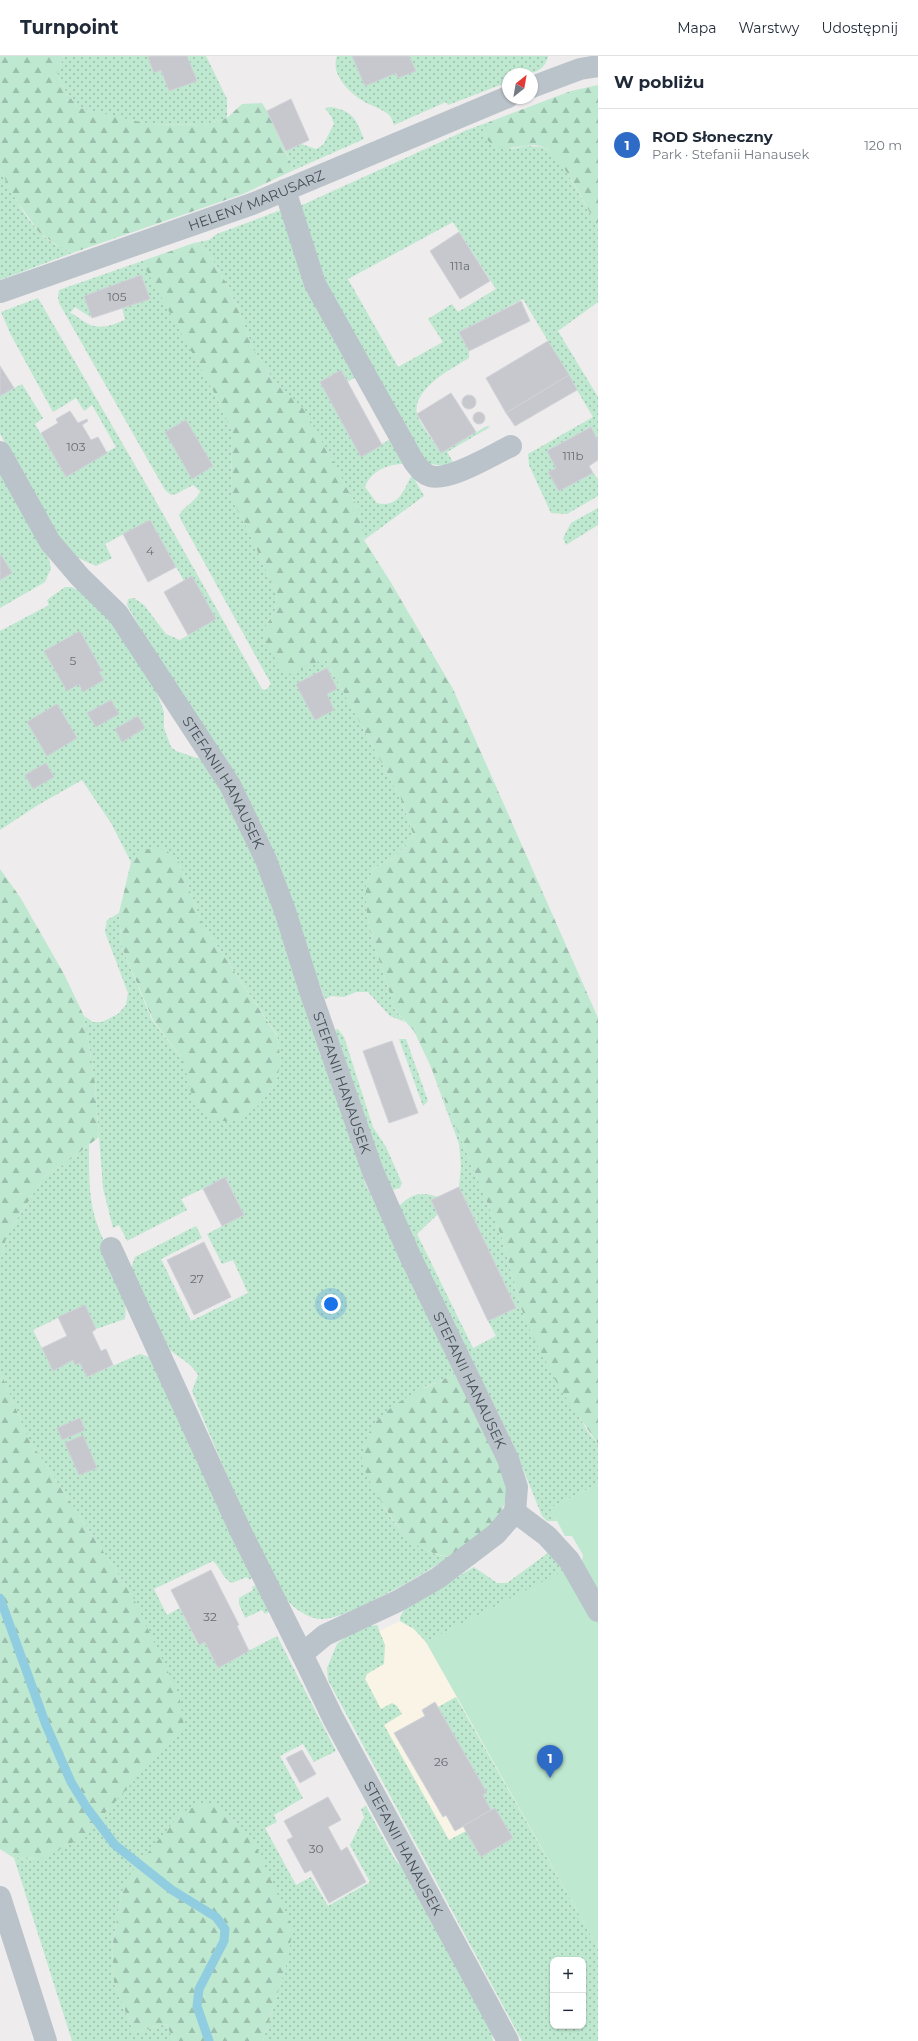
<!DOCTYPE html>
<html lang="pl">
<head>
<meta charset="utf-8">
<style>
  :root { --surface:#fff; --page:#f2f2f3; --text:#1f2937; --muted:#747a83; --line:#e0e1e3; --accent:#2d6bc7 }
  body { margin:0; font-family:Montserrat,sans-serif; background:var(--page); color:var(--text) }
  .controls { position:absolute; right:12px; bottom:12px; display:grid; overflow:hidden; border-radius:8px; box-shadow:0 1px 3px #0004 }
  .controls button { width:36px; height:36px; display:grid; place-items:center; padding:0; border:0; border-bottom:1px solid var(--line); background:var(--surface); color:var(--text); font:20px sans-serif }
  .compass { position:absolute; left:502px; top:12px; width:36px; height:36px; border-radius:50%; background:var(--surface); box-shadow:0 1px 3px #0004; rotate:31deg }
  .you { position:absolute; left:331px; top:1248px; width:14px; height:14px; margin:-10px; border:3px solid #fff; border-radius:50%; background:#1a73e8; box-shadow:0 0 0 6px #1a73e833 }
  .badge { display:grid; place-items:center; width:26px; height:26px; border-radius:50%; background:var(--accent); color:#fff; font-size:13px; font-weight:700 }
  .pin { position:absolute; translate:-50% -33px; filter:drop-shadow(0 1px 2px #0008) }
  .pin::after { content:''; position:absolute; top:21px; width:14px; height:12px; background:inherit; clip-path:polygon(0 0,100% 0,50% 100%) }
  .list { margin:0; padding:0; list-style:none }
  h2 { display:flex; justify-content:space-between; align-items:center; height:52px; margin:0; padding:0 16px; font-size:17px }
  h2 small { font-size:13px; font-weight:400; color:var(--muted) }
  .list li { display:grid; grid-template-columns:26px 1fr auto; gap:12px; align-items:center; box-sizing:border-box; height:72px; padding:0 16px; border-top:1px solid var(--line) }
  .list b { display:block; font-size:15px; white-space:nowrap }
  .list p { margin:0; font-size:13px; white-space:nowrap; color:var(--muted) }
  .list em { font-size:13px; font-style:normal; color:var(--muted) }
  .map { position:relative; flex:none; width:598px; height:1985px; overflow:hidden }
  header { display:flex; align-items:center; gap:24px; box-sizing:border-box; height:56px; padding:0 20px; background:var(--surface); border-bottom:1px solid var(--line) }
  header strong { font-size:19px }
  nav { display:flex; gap:22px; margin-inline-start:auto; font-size:14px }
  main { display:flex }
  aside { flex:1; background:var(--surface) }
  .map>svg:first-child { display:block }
</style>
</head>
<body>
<header>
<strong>Turnpoint</strong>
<nav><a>Mapa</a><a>Warstwy</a><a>Udostępnij</a></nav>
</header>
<main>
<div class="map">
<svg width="598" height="1985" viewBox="0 0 598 1985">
  <defs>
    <pattern id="grass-dots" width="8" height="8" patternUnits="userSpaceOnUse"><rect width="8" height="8" fill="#bee8d0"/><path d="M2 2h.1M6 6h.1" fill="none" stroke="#9cbeac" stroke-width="1.8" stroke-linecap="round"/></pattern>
    <pattern id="forest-firs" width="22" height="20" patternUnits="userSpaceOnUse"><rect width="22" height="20" fill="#bee8d0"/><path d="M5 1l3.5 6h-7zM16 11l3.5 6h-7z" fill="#9cbeac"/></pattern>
  </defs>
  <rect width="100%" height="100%" fill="#eeecec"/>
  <polygon fill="#f9f4e5" points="400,1565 414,1573 426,1586 548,1803 463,1852 338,1595"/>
  <g fill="url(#grass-dots)" fill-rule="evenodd">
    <polygon points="64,0 206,0 227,43 227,62 203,69 149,68 106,59 79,52 67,38 57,17"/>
    <path d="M337 0H548C544 20 525 18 508 18V26L448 49 446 46 394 69C393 66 392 63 390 60 384 53 371 50 363 45 349 36 330 18 337 0Z"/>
    <path d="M331 51C353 55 356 63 364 83L294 114 286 95 301 88 316 93 323 89 334 68 331 60 325 52Z"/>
    <path d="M489 66 485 72 511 93 526 90 542 91 552 96 561 106 598 171V246L558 275 598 341V385L590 371 547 395 556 412 548 416 559 435 593 417 598 423V440L567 458 551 457 529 409 528 398 593 361 523 243 460 276 469 295V302C451 313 412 333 417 358 418 365 436 389 441 397L487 370 490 371 447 396 453 406 444 410 425 407 320 222 300 150 467 74ZM453 166 496 233 458 256 452 248 428 263 443 286 398 311 348 223Z"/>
    <path d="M0 113C16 144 37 190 75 196L0 224Z"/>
    <path d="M281 154 358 320 347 326 341 314 320 326 361 401 392 382 407 408C390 407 371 414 365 431L377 447C399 452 403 435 412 419L424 440 364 484 358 452 304 354 277 329 253 293 239 254 225 225 207 194 194 187 209 184 217 178Z"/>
    <path d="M148 203 145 210 216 340 232 376 231 442 246 470 277 538 275 554 264 574 325 602 401 743 413 778 407 789 392 803 374 812 366 828V850L370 875 395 954 405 966 390 960 368 936H356L344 941 331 940 325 943 316 920 152 592 127 549 128 543 134 542 144 549 166 578 180 584 215 563 184 525 150 464 105 488 112 502 96 510 74 500 53 473 0 378V340L22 328 43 362 35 368 66 420 116 391 92 349 84 355 76 342 53 356 11 279 1 256 38 242 150 435 262 633 266 634 271 628 181 464 179 459C185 449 197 445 200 435L193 429 176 438 171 439 165 434 59 247 58 241 59 234ZM141 219 149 243 122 252 125 264C110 270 98 275 83 265 78 262 76 259 70 257L75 251 92 262 84 240Z"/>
    <polygon points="0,415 33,472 49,503 51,512 45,526 0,552"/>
    <polygon points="598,452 598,469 566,489 563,482 571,467"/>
    <path d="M65 531H71L78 534 107 560 155 632 164 656V672L171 691 176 695 203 704 237 760 264 826 366 1129 458 1317 425 1331 362 1403C378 1443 400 1495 449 1501 427 1516 346 1564 322 1563 311 1563 297 1555 290 1547 278 1536 262 1499 255 1483 233 1434 212 1385 192 1335L198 1319C189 1305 182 1304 170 1294L131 1212 135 1201 196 1170 202 1182 161 1203 191 1265 248 1237 233 1204 222 1208 207 1178 244 1159 226 1122 181 1143 187 1154 127 1185 119 1169 113 1172 103 1132 95 1027 84 960 93 966H102L118 958 126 949 128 937 105 876 107 864 119 857 122 892 152 964 183 1004 258 1050 276 1027 281 1005 277 979 202 867 179 806 140 795 131 806 111 767 82 724 38 749 0 774V575L49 549 47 544Z"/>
    <polygon points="338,973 344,981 373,1071 386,1091 402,1127 400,1132 391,1134 385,1118 335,974"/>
    <polygon points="399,983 406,983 428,1045 423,1050"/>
    <path d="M430 1009 502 1182 520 1249 531 1276 588 1376 598 1388V1428L550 1452 557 1465H547L542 1460 513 1388 416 1189 399 1150C411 1138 421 1135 438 1141L431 1144 438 1158 417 1178 473 1292 496 1280 488 1265 516 1252 459 1131 461 1110 459 1088Z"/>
    <path d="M89 1089C89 1114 88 1140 96 1165 106 1195 129 1231 125 1263L96 1273 85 1249 33 1274 53 1315 73 1304 75 1309 80 1307 87 1321 140 1298 149 1301 255 1520 249 1524 247 1521 232 1527C223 1523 221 1512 213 1505L154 1533 167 1559 180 1552 198 1589 205 1586 218 1611 277 1580 336 1695 314 1706 303 1688 280 1700 303 1742 274 1759 277 1766 265 1772 296 1829 311 1821 328 1850 370 1826 350 1789 364 1761 361 1753 366 1750 394 1802 411 1823 491 1969 493 1985H263L287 1906 122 1835 112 1890 114 1927 134 1977 166 1968 174 1985H72L14 1802 42 1803 132 1539 28 1382 0 1315V1206L7 1179 44 1121 67 1106Z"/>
    <polygon points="552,1494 568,1513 426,1586 414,1573 400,1565 400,1561 405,1553 474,1511 497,1527 507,1527"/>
    <polygon points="259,1528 272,1554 265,1558 262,1554 245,1562 239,1548 239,1542 253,1534 252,1531"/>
    <path d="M377 1569 385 1589 384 1608 367 1618 365 1623 381 1653 392 1647 397 1650 402 1658 384 1669 449 1784 466 1775 481 1801 513 1782 495 1752 491 1754 483 1739 486 1737 438 1651 456 1641 598 1892V1985H522L328 1624 327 1612 337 1588 348 1579 369 1570ZM553 1904H583V1970H553Z"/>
  </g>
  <g fill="url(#forest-firs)">
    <polygon points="0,0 64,0 57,17 67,38 79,52 149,68 203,69 227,62 242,48 262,47 267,55 294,114 243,138 75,196 63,194 39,176 14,141 0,113"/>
    <path d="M598 29V171C587 153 561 97 543 91 523 84 501 103 486 82 482 76 485 71 489 66L571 35Z"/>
    <polygon points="194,187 207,194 225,225 239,254 253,293 277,329 304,353 358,452 364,484 390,525 453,633 598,962 598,1388 560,1333 531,1277 520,1249 502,1182 430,1009 414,975 395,954 370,875 366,850 366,828 374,812 392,803 407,789 413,778 401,743 325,602 291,618 283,615 266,588 264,574 275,554 277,538 246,470 231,442 232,376 216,340 144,210 148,203"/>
    <polygon points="157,791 167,795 179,806 202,867 277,980 281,1005 276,1027 258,1050 235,1065 219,1065 207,1060 194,1049 183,1004 153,964 122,892 119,857 131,806 140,795"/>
    <polygon points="0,813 20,841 64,918 84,960 95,1027 99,1081 67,1106 44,1121 7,1179 0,1206"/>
    <polygon points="0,1315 28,1382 132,1539 179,1639 184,1670 84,1780 42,1803 14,1802 0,1793"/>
    <path d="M458 1317 493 1390 508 1434 503 1452 493 1468 449 1501C437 1499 420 1493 410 1485 398 1474 360 1417 362 1401 363 1394 367 1382 370 1375 385 1347 430 1329 458 1317Z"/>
    <polygon points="198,1749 219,1749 251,1780 293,1872 287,1906 263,1985 174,1985 166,1968 134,1977 114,1927 112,1891 122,1835 131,1817 181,1757"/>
  </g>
  <polygon fill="#bee8d0" points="598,1428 598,1892 426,1586 582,1505 583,1499 572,1480 565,1480 550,1452"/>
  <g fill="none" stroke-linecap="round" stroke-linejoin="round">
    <polyline stroke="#90cde0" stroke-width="9" points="0,1542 46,1669 71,1726 87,1752 115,1789 172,1834 216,1861 225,1873 224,1885 199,1933 197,1950 209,1985"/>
  </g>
  <g fill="#c7c8ce" stroke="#d0d2d7">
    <polygon points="151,0 187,0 197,25 169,35 161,14 154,17 148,1"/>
    <polygon points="352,0 409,0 416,15 398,22 396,17 365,30"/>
    <polygon points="291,43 309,84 286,95 267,55"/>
    <polygon points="459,176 490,225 460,243 430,195"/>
    <polygon points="141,219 150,243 92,262 84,240"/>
    <polygon points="521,245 530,265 469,295 459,276"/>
    <polygon points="548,285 569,319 506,357 486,322"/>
    <polygon points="0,310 14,332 0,340"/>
    <polygon points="341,314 382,389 361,401 320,326"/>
    <polygon points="569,319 577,334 515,370 506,357"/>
    <polygon points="451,337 476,376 441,397 417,358"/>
    <circle cx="469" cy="346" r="7"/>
    <polygon points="70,355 78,367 87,363 88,365 82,369 91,384 98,381 107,397 66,421 41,377 58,367 56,363"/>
    <circle cx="479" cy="362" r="6"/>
    <polygon points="186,364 213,410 192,423 165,376"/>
    <polygon points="591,371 598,385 598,404 589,410 593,417 559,435 548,416 556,412 547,395"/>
    <polygon points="150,464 176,511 148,526 123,478"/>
    <polygon points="0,499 1,499 12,517 0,524"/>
    <polygon points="192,520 216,563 188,579 164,536"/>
    <polygon points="80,575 102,615 99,616 104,624 83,636 79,628 67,635 44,595"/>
    <polygon points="327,612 337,633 327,638 334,654 315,664 296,628"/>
    <polygon points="111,644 119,658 96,671 87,657"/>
    <polygon points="57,648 77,682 47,700 27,666"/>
    <polygon points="138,660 145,672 122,686 115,673"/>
    <polygon points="46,707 54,721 33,733 25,719"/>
    <polygon points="392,985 418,1057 389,1067 363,995"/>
    <polygon points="225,1121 244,1159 222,1170 203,1133"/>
    <polygon points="459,1131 516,1252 488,1265 431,1144"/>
    <polygon points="204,1186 231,1241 194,1259 167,1204"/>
    <polygon points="85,1249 96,1273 92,1276 101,1295 106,1293 113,1309 87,1321 80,1307 75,1309 73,1304 53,1315 42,1292 67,1280 58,1261"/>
    <polygon points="80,1362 85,1374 62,1384 57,1372"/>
    <polygon points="83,1379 97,1412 79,1419 65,1387"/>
    <polygon points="211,1514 239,1569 237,1570 249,1595 218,1612 205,1586 199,1589 171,1534"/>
    <polygon points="435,1646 487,1737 483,1739 491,1754 455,1775 446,1759 443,1761 394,1677 425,1660 422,1654"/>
    <polygon points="302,1694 316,1718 300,1727 286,1702"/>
    <polygon points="328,1741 341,1764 328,1771 341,1795 347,1791 366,1826 329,1847 311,1814 305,1817 287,1784 293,1781 284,1765"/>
    <polygon points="495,1752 513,1782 481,1801 463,1770"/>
  </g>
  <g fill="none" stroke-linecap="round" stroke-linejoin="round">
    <g stroke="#bbc3ca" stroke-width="22">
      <polyline points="532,31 580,13 598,10"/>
      <path d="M285 134 315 228 414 406C419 412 423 418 430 420 449 426 494 398 511 390"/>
      <path id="s1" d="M0 236 252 148 508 41"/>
      <path id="s2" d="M0 396 50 486 80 521 118 558 230 729 266 804 285 855 309 932 373 1116 410 1200 508 1403 517 1431 515 1456 496 1478 438 1522 398 1545 325 1579 302 1598 241 1476 111 1192"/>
      <polyline points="515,1456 547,1480 569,1504 598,1555"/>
      <path id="s3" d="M302 1598 333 1662 508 1985"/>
      <polyline points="0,1841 46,1985"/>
    </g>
  </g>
  <g text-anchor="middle" stroke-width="3.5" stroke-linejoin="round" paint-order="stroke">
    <g font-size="12" fill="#666c75">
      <text x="460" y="214">111a</text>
      <text x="117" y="245">105</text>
      <text x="76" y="395">103</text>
      <text x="573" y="404">111b</text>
      <text x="150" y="499">4</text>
      <text x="73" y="609">5</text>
      <text x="197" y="1227">27</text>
      <text x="210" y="1565">32</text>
      <text x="441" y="1710">26</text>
      <text x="316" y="1797">30</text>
    </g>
    <g font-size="14" fill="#464e57" stroke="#fff">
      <text dy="5" stroke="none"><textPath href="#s1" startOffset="272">HELENY MARUSARZ</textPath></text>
      <text dy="5" stroke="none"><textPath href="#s2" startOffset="401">STEFANII HANAUSEK</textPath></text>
      <text dy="5" stroke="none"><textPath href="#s2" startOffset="725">STEFANII HANAUSEK</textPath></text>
      <text dy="5" stroke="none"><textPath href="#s2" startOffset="1049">STEFANII HANAUSEK</textPath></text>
      <text dy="5" stroke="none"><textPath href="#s3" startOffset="219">STEFANII HANAUSEK</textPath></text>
    </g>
  </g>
</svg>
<div class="controls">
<button>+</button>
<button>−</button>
</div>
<svg class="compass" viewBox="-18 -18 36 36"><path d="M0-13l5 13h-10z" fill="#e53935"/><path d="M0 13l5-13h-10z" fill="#747a83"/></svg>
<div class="you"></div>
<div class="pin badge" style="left:550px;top:1722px">1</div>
</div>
<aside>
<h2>W pobliżu<small></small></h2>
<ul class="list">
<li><span class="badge">1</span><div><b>ROD Słoneczny</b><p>Park · Stefanii Hanausek</p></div><em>120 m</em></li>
</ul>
</aside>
</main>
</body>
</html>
